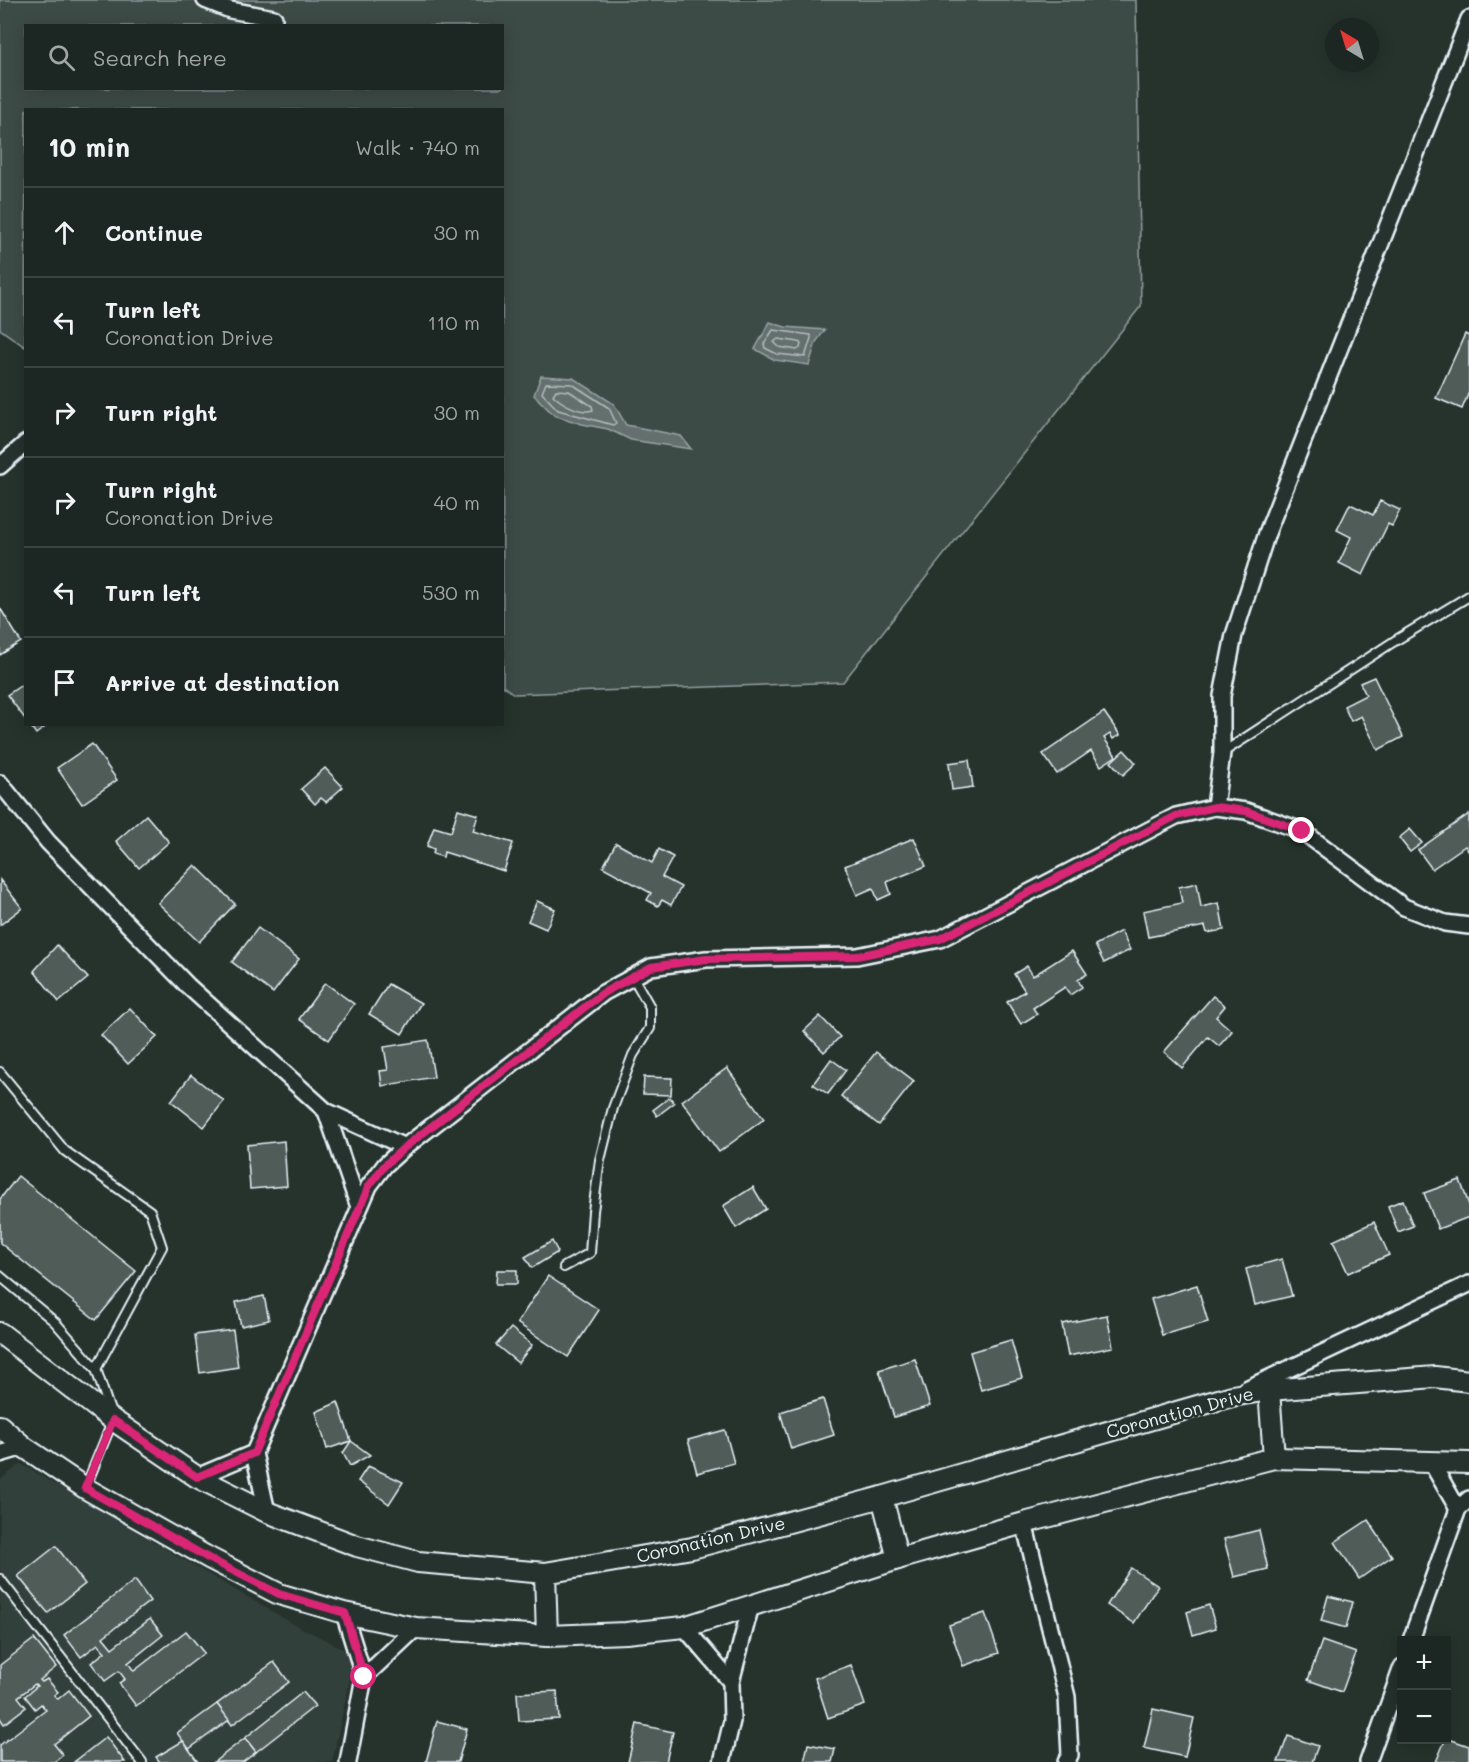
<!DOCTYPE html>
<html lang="en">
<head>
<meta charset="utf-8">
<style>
  :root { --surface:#1c2622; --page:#29322f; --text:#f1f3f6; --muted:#a0a5a5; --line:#3a4340 }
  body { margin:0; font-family:Mali,sans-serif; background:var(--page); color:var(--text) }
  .controls { position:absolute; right:18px; bottom:18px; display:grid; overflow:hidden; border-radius:0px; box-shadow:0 3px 15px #0003 }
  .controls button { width:54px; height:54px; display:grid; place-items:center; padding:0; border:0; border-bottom:2px solid var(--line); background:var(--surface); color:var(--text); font:30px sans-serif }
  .compass { position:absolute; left:1325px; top:18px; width:54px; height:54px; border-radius:50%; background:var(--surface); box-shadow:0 3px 15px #0003; rotate:322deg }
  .stop { position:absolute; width:18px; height:18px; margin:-14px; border:4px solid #db2777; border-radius:50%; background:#fff }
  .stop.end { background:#db2777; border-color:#fff; box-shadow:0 2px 6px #0008 }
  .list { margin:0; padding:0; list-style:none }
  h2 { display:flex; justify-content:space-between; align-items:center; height:78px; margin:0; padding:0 24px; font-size:26px }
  h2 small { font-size:20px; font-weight:400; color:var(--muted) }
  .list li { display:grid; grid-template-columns:39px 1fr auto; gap:18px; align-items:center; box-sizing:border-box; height:90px; padding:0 24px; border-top:2px solid var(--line) }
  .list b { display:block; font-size:22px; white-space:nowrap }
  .list p { margin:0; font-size:20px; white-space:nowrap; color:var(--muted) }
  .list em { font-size:20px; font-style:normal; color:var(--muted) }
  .icon { flex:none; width:33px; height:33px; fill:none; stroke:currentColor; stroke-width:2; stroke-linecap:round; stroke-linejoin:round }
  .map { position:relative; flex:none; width:1469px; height:1762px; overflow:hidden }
  .search { position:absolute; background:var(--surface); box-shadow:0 3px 15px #0003; left:24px; top:24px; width:480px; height:66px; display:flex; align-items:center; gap:15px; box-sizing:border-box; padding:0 21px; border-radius:0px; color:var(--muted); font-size:22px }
  .panel { position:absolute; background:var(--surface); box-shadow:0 3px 15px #0003; left:24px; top:108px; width:480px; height:618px; border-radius:0px }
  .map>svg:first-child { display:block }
</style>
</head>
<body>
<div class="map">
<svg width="1469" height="1762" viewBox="0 0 1469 1762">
  <rect width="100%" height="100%" fill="#26332d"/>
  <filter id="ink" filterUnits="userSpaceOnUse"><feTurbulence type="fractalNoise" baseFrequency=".0167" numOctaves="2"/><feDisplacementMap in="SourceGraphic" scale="12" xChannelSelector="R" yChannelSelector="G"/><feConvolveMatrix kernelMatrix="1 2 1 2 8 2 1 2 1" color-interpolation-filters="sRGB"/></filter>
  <g filter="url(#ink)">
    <polygon fill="#333f3a" points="21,1464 290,1622 355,1655 332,1762 0,1762 0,1480"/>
    <path fill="#3e4b47" stroke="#939ea0" stroke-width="1.5" fill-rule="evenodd" d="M0 0H1136L1141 306 843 682 514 694 503 686 502 110H26L25 347 0 329ZM26 26H502V88H26Z"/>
    <g fill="#636f6d" stroke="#98a3a5" stroke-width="1.5">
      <polygon points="770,322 785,327 825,330 816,342 809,365 775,360 755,349"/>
      <polygon points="541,376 573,378 614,404 626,425 681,436 691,449 631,440 608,429 582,424 554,415 534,395"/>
    </g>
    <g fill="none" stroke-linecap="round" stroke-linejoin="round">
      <g stroke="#b3bdc0" stroke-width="1.5">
        <polygon points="773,330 811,335 811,338 805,357 777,354 765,348 764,344"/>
        <polygon points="778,339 799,342 801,344 800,348 797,350 779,347 774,342"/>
        <polygon points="546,383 572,384 609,408 616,423 613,425 558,410 542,393"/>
        <path d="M556 390 569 391 592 406 593 410C581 414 562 404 553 395Z"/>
      </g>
    </g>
    <g fill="#505c59" stroke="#e8f1f8" stroke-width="1.5">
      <polygon points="1465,334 1469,336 1469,392 1462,409 1436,398"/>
      <polygon points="1380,501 1400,510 1392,526 1388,524 1363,575 1339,563 1351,537 1337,530 1350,504 1373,515"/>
      <polygon points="0,608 21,642 0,655"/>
      <polygon points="1374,677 1403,737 1378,750 1361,716 1351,721 1344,706 1366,695 1360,683"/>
      <polygon points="26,682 26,720 7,695"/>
      <polygon points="1104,712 1120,735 1113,739 1110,734 1104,738 1116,756 1101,766 1091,751 1057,774 1043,754"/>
      <polygon points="29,724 49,724 36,734"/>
      <polygon points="92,744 117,780 82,804 57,768"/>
      <polygon points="1124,750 1136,763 1123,775 1111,762"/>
      <polygon points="969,760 973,787 952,790 949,763"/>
      <polygon points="325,768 343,787 326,802 321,798 315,804 301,789"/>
      <polygon points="458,809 478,815 473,831 513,843 504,871 444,852 443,857 433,854 434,849 427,846 434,827 451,832"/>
      <polygon points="1469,814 1469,852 1465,846 1432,869 1418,850"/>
      <polygon points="146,815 169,842 139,868 116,841"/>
      <polygon points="1410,829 1422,843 1410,852 1399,838"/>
      <polygon points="914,838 926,866 887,882 891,894 878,900 873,888 857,895 845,866"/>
      <polygon points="616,843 652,863 659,849 673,857 662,877 681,887 671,905 662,900 658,906 647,900 651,893 603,867"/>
      <polygon points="195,865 235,904 199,942 158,903"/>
      <polygon points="0,880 22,908 0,925"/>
      <polygon points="1197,883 1201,907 1219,903 1224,930 1207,933 1205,926 1148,937 1143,911 1182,903 1179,887"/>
      <polygon points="537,901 555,909 546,929 528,921"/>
      <polygon points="258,928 299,959 273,993 232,962"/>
      <polygon points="1121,931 1130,950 1104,963 1095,945"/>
      <polygon points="57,945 88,978 59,1002 34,971"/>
      <polygon points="1072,951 1087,974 1078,980 1082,987 1070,995 1065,987 1033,1008 1037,1014 1021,1024 1007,1002 1025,991 1014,974 1027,966 1033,976"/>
      <polygon points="325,983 354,1004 329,1040 299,1019"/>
      <polygon points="388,984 421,1003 402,1034 369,1014"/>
      <polygon points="1213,996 1225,1006 1216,1017 1232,1031 1219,1046 1208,1037 1182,1068 1164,1052"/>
      <polygon points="130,1008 157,1037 128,1064 101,1035"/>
      <polygon points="820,1016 840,1037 824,1052 804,1031"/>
      <polygon points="428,1040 434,1077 382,1086 380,1071 388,1070 384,1047"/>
      <polygon points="876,1052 914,1081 879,1125 841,1096"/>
      <polygon points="831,1059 846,1070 828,1094 813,1084"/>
      <polygon points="727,1068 764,1119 719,1152 682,1101"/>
      <polygon points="191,1075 224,1101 204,1127 171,1101"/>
      <polygon points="644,1077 672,1078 671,1095 643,1094"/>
      <polygon points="670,1097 674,1103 657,1116 653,1110"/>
      <polygon points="284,1141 287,1186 250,1189 247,1145"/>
      <polygon points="18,1176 136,1271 96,1320 0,1243 0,1199"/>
      <polygon points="1460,1180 1469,1205 1469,1217 1438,1229 1424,1193"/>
      <polygon points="753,1187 766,1209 736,1228 723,1206"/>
      <polygon points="1403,1200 1413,1226 1398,1232 1388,1206"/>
      <polygon points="1374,1222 1389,1255 1348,1273 1333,1241"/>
      <polygon points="552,1241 558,1252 532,1268 525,1257"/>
      <polygon points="1282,1259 1292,1296 1255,1305 1246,1269"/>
      <polygon points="497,1270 517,1270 517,1284 496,1284"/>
      <polygon points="548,1276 599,1310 568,1357 517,1323"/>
      <polygon points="1197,1285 1208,1322 1162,1335 1151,1299"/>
      <polygon points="264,1296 269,1320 241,1326 236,1302"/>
      <polygon points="1107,1315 1113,1347 1068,1356 1062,1324"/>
      <polygon points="511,1328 532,1345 518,1363 496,1345"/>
      <polygon points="233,1330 238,1367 200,1373 195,1335"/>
      <polygon points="1011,1340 1022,1378 981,1390 970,1352"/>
      <polygon points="915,1359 930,1406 894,1417 879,1370"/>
      <polygon points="823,1399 834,1435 791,1449 780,1412"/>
      <polygon points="338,1402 351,1441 327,1449 316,1412"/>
      <polygon points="725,1430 734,1463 697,1473 688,1440"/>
      <polygon points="351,1441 370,1455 350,1466 343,1453"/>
      <polygon points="368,1466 403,1482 389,1504 358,1481"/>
      <polygon points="1368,1520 1392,1556 1359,1579 1335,1542"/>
      <polygon points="1259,1530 1268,1569 1234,1577 1224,1539"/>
      <polygon points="56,1546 85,1584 48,1613 18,1576"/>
      <polygon points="1131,1568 1158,1586 1134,1623 1107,1605"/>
      <polygon points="135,1580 150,1601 103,1637 112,1648 150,1619 163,1635 128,1663 134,1671 186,1631 204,1653 136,1706 119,1683 125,1679 119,1671 105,1681 91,1663 105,1652 98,1644 81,1657 64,1635"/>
      <polygon points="1328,1596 1353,1602 1346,1628 1321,1621"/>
      <polygon points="1209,1605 1216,1628 1193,1635 1187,1612"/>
      <polygon points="985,1613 999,1653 963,1666 949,1625"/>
      <polygon points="34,1639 56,1667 40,1680 42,1682 47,1679 58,1692 54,1695 58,1699 69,1690 89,1716 54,1744 63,1755 54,1762 0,1762 0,1745 46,1710 41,1704 35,1709 25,1696 37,1686 35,1684 18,1697 26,1707 4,1724 0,1718 0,1665"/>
      <polygon points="1322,1641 1356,1653 1342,1692 1308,1680"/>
      <polygon points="274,1662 289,1682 232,1725 217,1704"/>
      <polygon points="851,1665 865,1705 828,1718 815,1678"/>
      <polygon points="557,1691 559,1719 519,1721 517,1693"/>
      <polygon points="303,1692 315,1706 256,1752 245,1738"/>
      <polygon points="217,1704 229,1720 189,1749 177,1733"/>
      <polygon points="1153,1709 1194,1718 1185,1757 1144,1748"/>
      <polygon points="437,1721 467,1729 458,1762 426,1762"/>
      <polygon points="637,1724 673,1732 666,1762 628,1762"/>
      <polygon points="1288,1736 1318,1746 1312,1762 1278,1762"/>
      <polygon points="106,1737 125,1762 74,1762"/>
      <polygon points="245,1738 256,1752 243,1762 214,1762"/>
      <polygon points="1446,1738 1469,1746 1469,1762 1436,1762"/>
      <polygon points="183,1741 198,1762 160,1762 156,1757"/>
      <polygon points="808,1744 835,1749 832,1762 804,1762"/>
    </g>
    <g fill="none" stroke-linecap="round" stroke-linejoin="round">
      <defs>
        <g id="service">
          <polyline points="1222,753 1393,642 1469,596"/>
          <polyline points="0,1072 65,1151 150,1211 162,1247 96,1369"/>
          <polyline points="564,1267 590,1253 593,1211 600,1160 613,1108 633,1055 650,1028 650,1007 633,977"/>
          <polyline points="0,1276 55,1322 96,1369 113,1420 86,1486"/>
          <polyline points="0,1579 142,1762"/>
        </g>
        <g id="minor">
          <polyline points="205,0 230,10 274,18"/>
          <polyline points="0,466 26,443"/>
          <polyline points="0,783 48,842 188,986 326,1111 359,1207"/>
          <polyline points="1215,807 1222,753 1222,696 1234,635 1267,533 1469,19"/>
          <polyline points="326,1111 405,1147"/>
          <polyline points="1246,1389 1469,1284"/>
          <polyline points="0,1454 24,1447"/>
          <polyline points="1431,1462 1458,1509"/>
          <polyline points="197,1477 254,1453"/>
          <polyline points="267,1512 254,1453 369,1186 385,1165 405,1147 603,993 651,967 706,959 857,956 940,939 1176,816 1215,807 1246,811 1302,831 1404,907 1445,923 1469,926"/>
          <polyline points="1024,1523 1067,1697 1070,1755 1066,1762"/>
          <polyline points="344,1613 364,1677 348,1762"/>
          <polyline points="684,1627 731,1682"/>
          <polyline points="1411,1640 1458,1509 1469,1499"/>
          <polyline points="364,1677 416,1628"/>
          <polyline points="722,1762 732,1721 731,1682 751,1605"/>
          <polyline points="1368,1762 1402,1667"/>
        </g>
        <g id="tertiary">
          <polyline points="0,1333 113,1420 197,1477 267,1512 357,1546 418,1562 545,1573 692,1548 882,1497 1232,1396 1269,1390 1435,1377 1469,1381"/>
          <polyline points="1269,1390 1274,1458"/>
          <polyline points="0,1426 24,1447 85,1488 209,1558 279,1594 344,1613 416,1628 547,1636 626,1633 684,1627 898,1559 1024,1523 1274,1458 1469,1463"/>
          <polyline points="882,1497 898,1559"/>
          <polyline points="545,1573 547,1636"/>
        </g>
      </defs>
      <use href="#service" stroke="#e8f1f8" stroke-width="12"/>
      <use href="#minor" stroke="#e8f1f8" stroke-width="20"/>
      <use href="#tertiary" stroke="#e8f1f8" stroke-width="24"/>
      <use href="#service" stroke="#26332d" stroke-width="8"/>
      <use href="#minor" stroke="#26332d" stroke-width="15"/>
      <use href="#tertiary" stroke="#26332d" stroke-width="20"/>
    </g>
  </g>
  <g fill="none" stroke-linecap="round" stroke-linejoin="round" filter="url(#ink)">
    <polyline stroke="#db2777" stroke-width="8" points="364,1677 345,1613 279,1594 208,1558 85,1488 113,1420 197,1477 254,1453 369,1186 385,1165 405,1147 603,993 651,967 706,959 857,956 940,939 1176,816 1215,807 1246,811 1302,831"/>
  </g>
  <g text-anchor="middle" stroke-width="5" stroke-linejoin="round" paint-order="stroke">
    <g font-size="18" fill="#e8f1f8" stroke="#26332d">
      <text transform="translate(1180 1413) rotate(-15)" y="6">Coronation Drive</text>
      <text transform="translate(711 1540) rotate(-13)" y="6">Coronation Drive</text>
    </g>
  </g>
</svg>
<div class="controls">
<button>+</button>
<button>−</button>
</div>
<svg class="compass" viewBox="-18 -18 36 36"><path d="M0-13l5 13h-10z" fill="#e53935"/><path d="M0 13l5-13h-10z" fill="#a0a5a5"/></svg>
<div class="stop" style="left:364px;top:1677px"></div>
<div class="stop end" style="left:1302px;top:831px"></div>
<div class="search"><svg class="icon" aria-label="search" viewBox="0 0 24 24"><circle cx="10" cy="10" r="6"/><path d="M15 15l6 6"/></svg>Search here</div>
<section class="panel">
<h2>10 min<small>Walk · 740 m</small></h2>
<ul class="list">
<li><svg class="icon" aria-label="ahead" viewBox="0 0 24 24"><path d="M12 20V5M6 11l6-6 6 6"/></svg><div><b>Continue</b></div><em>30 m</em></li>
<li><svg class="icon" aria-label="left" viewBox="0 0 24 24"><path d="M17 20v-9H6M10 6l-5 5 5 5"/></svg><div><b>Turn left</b><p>Coronation Drive</p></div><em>110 m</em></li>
<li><svg class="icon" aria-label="right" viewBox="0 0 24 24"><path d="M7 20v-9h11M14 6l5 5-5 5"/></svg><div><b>Turn right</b></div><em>30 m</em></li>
<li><svg class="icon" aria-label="right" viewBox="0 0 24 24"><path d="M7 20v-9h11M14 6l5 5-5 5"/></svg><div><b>Turn right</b><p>Coronation Drive</p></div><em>40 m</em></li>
<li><svg class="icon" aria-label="left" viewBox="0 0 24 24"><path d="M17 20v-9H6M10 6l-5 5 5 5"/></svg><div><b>Turn left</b></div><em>530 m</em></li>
<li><svg class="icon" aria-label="arrive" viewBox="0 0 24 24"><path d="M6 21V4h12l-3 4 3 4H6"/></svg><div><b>Arrive at destination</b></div></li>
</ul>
</section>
</div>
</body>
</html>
